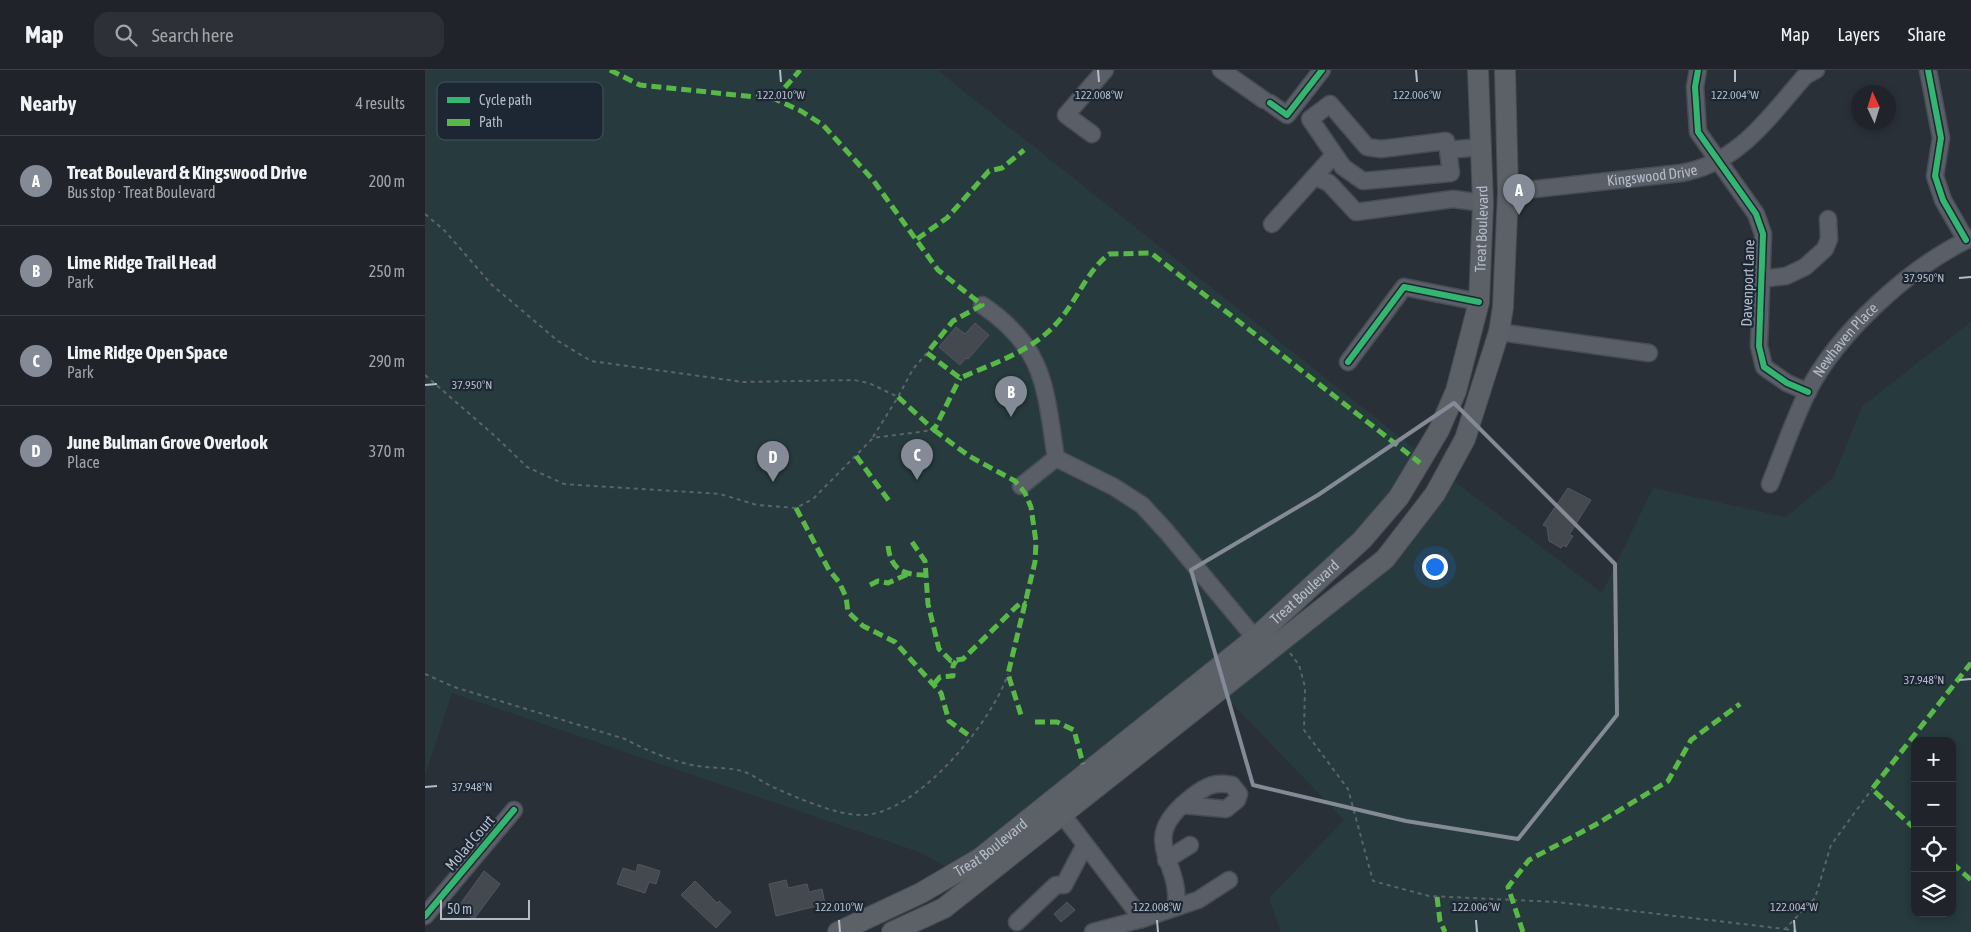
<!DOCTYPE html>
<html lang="en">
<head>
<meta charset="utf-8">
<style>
  :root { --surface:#20242a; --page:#2d3036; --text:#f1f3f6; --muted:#a2a4a8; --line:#3d4147; --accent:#848b96 }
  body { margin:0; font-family:"Asap Condensed",sans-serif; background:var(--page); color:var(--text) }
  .controls { position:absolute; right:15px; bottom:15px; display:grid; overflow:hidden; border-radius:10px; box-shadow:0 2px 8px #0003 }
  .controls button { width:45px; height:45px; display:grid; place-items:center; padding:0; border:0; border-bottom:1px solid var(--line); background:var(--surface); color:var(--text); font:25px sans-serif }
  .compass { position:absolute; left:1426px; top:15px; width:45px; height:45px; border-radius:50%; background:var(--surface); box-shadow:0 2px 8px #0003; rotate:356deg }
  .scale { position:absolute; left:15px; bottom:12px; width:90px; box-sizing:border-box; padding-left:5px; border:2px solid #b4bcc9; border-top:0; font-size:14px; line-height:18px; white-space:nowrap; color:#b4bcc9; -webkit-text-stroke:4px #1d2633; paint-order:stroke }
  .you { position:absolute; left:1009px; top:496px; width:18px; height:18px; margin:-12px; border:4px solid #fff; border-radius:50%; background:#1a73e8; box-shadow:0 0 0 8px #1a73e833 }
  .badge { display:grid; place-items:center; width:32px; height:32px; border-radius:50%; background:var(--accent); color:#fff; font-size:16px; font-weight:700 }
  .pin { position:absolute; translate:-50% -41px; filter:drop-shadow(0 1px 2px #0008) }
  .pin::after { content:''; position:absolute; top:26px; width:18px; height:15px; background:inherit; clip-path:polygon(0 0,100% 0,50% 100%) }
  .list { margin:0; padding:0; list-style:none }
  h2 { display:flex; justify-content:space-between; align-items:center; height:65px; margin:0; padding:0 20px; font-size:21px }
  h2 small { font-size:16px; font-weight:400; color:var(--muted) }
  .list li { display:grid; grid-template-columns:32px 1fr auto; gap:15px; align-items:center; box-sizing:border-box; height:90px; padding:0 20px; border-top:1px solid var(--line) }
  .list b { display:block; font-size:19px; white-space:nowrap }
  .list p { margin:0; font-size:16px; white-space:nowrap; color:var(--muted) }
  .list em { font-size:16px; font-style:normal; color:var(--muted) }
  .icon { flex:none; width:28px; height:28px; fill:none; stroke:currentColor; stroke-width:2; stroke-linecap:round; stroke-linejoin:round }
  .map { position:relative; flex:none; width:1546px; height:862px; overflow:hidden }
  header { display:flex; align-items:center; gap:30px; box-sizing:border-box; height:70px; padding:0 25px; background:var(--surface); border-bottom:1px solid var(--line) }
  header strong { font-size:24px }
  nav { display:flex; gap:28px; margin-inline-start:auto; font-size:18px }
  .search { width:350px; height:45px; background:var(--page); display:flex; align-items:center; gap:12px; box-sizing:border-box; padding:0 18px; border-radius:15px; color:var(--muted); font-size:19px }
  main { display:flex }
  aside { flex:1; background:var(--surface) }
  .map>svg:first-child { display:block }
</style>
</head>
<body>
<header>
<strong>Map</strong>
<div class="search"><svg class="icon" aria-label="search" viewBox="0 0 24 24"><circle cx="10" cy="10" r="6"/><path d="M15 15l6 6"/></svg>Search here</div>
<nav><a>Map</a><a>Layers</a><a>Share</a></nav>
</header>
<main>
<aside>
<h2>Nearby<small>4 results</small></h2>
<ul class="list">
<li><span class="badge">A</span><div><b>Treat Boulevard &amp; Kingswood Drive</b><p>Bus stop · Treat Boulevard</p></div><em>200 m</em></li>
<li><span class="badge">B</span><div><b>Lime Ridge Trail Head</b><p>Park</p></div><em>250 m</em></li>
<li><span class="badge">C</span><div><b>Lime Ridge Open Space</b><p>Park</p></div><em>290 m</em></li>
<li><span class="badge">D</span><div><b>June Bulman Grove Overlook</b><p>Place</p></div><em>370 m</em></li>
</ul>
</aside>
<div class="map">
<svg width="1546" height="862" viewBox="0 0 1546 862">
  <rect width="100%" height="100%" fill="#2a3038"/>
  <g fill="#273a3e" fill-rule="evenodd">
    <polygon points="0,0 512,0 999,386 937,470 531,803 497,783 27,623 0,706"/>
    <path d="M1546 252V862H856L844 828 919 750 794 620 960 489 1021 405 1177 523 1228 418 1361 447 1408 408 1437 336ZM1490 671H1527V843H1490Z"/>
  </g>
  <g fill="#444950" stroke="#52575f">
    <polygon points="550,253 564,265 543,289 541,288 535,295 514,277 531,257 540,264"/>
    <polygon points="1143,418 1166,430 1144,465 1148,466 1141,477 1138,475 1136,478 1124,471 1122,457 1118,455"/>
    <polygon points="213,794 235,801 231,814 224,812 220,823 192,814 198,798 211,802"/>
    <polygon points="59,801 75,814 49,849 33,837"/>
    <polygon points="361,810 363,818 382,814 384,822 397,819 400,834 351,846 344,814"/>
    <polygon points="270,811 292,833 294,831 306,842 291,858 256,825"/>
    <polygon points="642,832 650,840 636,852 629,844"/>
  </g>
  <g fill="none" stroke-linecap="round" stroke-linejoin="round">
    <defs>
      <g id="minor">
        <polyline points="796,0 839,30"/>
        <polyline points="1273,0 1270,17 1273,62 1331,144 1338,164 1334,276 1339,297 1362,313 1383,322"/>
        <polyline points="1503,0 1516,68 1510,106 1518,130 1541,170"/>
        <polyline points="845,33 862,45 897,0"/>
        <polyline points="667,64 641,45 680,0"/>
        <polyline points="1023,80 1026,103 938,111 918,97 885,49 905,34 942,77 956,79 1021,71 1023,80 1056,77"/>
        <polyline points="891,107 904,113 931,142 1028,129 1058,133"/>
        <path id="s1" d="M1083 122 1256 103C1313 94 1344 47 1380 6L1391 0"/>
        <polyline points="847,154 909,85"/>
        <polyline points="1336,209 1361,206 1380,197 1400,179 1404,169 1403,149"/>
        <path d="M557 235C621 278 620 318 631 388L689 417 717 435 741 461 830 568"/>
        <polyline points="1074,262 1224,283"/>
        <polyline points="923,292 979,217 1054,232"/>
        <path id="s2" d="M1345 414C1357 384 1368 352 1382 323 1412 263 1486 196 1546 168"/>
        <polyline points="596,416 631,388"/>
        <polyline points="637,744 717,849 773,830 804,810"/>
        <polyline points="741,790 765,775"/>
        <path d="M751 837C757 789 709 771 768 726 781 716 791 711 807 715L814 724 812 730 801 739 757 735"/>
        <polyline points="0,846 89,740"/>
        <polyline points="592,852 631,815 639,815 660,775"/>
        <polyline points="668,862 717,849"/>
      </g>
      <g id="major">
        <path id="s3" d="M413 862 496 823 554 789 830 568 937 470 974 427 1014 360 1031 321 1054 232 1058 133 1053 0"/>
        <polyline points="467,862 519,838 960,489 1010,424 1040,369 1074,262 1078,237 1083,122 1080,0"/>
      </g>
    </defs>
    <use href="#minor" stroke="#484c53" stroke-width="19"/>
    <use href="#major" stroke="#484c55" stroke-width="22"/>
    <g stroke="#5d636a" stroke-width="2" stroke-dasharray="4 4" stroke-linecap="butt">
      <polyline points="0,144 19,160 67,215 133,271 166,291 318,312 429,310 444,313 473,327 488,299 502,283"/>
      <polyline points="0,305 71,367 102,397 139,414 295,424 332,435 371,438 388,429 448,368 509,360"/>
      <polyline points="448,367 473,327"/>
      <polyline points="865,583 874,595 880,617 879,660 923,719 948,811 1004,826 1132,832 1360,859 1390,828 1406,775 1447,719"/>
      <path d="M0 604 29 617 200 669C221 680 244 690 267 695 285 699 302 696 320 702 330 706 339 713 350 718 373 728 411 745 436 745 491 746 567 652 583 604"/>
      <polyline points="1360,859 1375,862"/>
    </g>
    <use href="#minor" stroke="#5a5e66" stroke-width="16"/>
    <use href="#major" stroke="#5c6168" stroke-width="20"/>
    <g stroke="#58b947" stroke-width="5" stroke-dasharray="10 5" stroke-linecap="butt">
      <path d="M185 0 215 15 350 29 376 41 398 55 448 110 513 200 557 235 528 251 502 283 535 308C567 294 607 281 631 254 651 233 661 202 684 184L726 183 995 393"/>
      <polyline points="350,29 375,0"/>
      <polyline points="492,169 522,148 564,101 577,98 599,80"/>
      <polyline points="473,327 509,360 535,308"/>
      <polyline points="509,360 544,386 590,411 600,423 606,437 611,472 610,492 583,604 596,645"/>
      <polyline points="431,386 464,431"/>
      <polyline points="371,438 404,500 414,512 421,527 423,542 438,556 470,572 516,623 524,651 546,667"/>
      <polyline points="487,472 500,491 503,534 514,579 526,591 538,589 591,537 597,532 601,534"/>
      <path d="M463 476C466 500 478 505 501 505"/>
      <polyline points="445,515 453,511 463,513 483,504"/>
      <polyline points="509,614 515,607 528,606 528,596 531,591"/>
      <polyline points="610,652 632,652 649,660 658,694"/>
      <polyline points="1490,759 1447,719 1546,593"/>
      <polyline points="1527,793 1546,810"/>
      <polyline points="1012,827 1015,851 1020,862"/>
      <polyline points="1098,862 1083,817 1104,790 1170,755 1243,711 1266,670 1315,634"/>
    </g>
    <defs>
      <g id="cycleway">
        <polyline points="1273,0 1270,17 1273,62 1331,144 1338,164 1334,276 1339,297 1362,313 1383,322"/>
        <polyline points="1503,0 1516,68 1510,106 1518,130 1541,170"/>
        <polyline points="845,33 862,45 897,0"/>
        <polyline points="923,292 979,217 1054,232"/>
        <polyline points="0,846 89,740"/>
      </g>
    </defs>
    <use href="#cycleway" stroke="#1d2633" stroke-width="9"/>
    <use href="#cycleway" stroke="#33b770" stroke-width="6"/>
  </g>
  <path fill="none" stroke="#848b96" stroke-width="4" stroke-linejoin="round" d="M1029 333 1190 494 1192 645 1093 769 981 751 828 715 766 500 893 425Z"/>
  <path fill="none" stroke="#b4bcc9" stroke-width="2" d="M355 0 356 12M673 0 674 12M991 0 992 12M1310 0V12M1534 208 1546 207M0 315 12 314M1534 610 1546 609M0 717 12 716M414 850 415 862M732 850 733 862M1051 850 1052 862M1369 850 1370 862"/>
  <g text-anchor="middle" stroke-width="4.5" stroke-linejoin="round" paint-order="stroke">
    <g font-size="15" fill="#b4bcc9" stroke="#1d2633">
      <text dy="5" stroke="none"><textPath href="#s1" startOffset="145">Kingswood Drive</textPath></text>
      <text dy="5" stroke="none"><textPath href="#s3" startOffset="1000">Treat Boulevard</textPath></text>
      <text transform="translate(1323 213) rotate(-88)" y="5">Davenport Lane</text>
      <text dy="5" stroke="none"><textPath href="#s2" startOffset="164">Newhaven Place</textPath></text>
      <text dy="5" stroke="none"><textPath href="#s3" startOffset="580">Treat Boulevard</textPath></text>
      <text transform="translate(45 773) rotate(-50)" y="5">Molad Court</text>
      <text dy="5" stroke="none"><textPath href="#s3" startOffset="175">Treat Boulevard</textPath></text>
    </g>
  </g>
  <rect x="12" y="12" width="166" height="58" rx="8" fill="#1d2633" stroke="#4a5360" stroke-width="1"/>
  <rect x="22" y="27" width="23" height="6" fill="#33b770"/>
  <rect x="22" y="49" width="23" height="7" fill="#58b947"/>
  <g font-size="14" fill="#b4bcc9">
    <text x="54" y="35">Cycle path</text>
    <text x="54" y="57">Path</text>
  </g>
  <g font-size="12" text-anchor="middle" fill="#b4bcc9" stroke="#1d2633" stroke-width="4.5" stroke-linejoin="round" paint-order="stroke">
    <text x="356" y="29">122.010°W</text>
    <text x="674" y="29">122.008°W</text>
    <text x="992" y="29">122.006°W</text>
    <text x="1310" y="29">122.004°W</text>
    <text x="1499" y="212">37.950°N</text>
    <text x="47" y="319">37.950°N</text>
    <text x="1499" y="614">37.948°N</text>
    <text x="47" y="721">37.948°N</text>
    <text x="414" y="841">122.010°W</text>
    <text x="732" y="841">122.008°W</text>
    <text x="1051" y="841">122.006°W</text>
    <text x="1369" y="841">122.004°W</text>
  </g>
</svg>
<div class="controls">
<button>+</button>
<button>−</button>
<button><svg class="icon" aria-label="locate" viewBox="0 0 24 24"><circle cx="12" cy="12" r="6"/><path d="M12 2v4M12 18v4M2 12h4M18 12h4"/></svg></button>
<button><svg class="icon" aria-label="layers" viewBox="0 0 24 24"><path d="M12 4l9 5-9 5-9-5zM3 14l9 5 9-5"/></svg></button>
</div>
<svg class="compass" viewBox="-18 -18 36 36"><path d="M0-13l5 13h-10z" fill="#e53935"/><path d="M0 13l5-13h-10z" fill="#a2a4a8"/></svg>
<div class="scale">50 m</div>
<div class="you"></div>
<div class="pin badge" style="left:1094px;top:145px">A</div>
<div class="pin badge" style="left:586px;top:347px">B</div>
<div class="pin badge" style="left:492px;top:410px">C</div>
<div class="pin badge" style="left:348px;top:412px">D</div>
</div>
</main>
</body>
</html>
